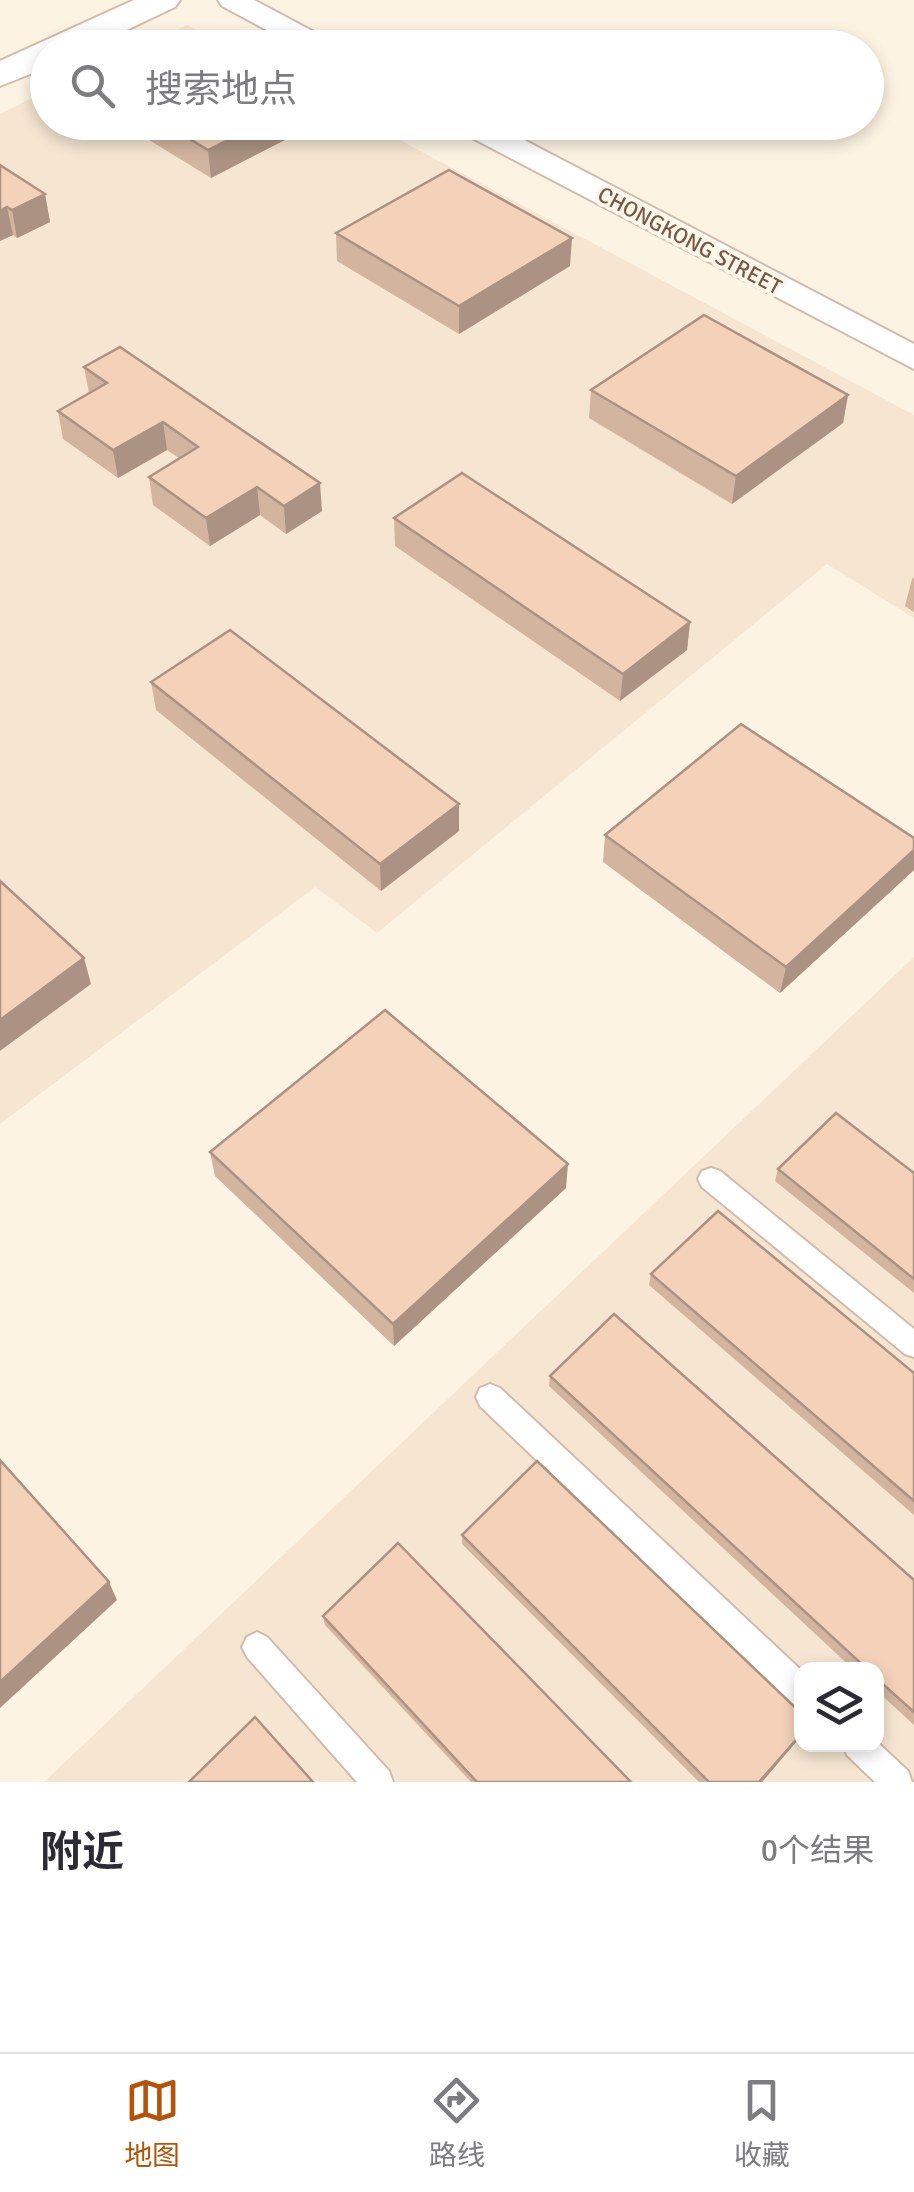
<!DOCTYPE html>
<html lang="zh">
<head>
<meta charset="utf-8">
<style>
  :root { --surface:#fff; --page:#f2f2f3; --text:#2b2b33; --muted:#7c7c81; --line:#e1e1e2; --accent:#b45309 }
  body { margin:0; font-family:Signika,"Noto Sans SC",sans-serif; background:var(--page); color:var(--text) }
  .controls { position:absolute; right:30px; bottom:30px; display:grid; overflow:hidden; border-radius:20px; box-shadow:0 5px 15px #0003 }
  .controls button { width:90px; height:90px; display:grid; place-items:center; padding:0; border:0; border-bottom:2px solid var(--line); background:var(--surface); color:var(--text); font:50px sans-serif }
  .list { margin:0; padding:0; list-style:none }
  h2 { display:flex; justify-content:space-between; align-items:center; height:130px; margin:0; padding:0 40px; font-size:42px }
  h2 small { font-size:32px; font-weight:400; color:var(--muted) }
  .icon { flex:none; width:55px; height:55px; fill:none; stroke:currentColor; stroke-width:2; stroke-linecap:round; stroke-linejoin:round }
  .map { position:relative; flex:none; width:914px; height:1782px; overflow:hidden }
  .search { position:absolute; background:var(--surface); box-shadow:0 5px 15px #0003; left:30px; right:30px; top:30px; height:110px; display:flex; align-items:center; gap:25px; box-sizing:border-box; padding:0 35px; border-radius:55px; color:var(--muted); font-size:38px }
  .sheet { height:270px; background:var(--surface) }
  nav { display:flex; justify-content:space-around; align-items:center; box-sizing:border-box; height:140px; border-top:2px solid var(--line); background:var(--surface); font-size:28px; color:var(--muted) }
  nav a { display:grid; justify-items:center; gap:5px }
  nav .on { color:var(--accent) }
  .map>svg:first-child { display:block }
</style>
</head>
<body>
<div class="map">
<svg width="914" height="1782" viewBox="0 0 914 1782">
  <rect width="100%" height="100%" fill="#fdf3e3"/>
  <g fill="#f5e5d1" fill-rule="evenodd">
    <polygon points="187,25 229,47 140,48"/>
    <polygon points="47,91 48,122 368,123 914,415 914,618 827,564 377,933 315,887 0,1124 0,114"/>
    <path d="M914 957V1782H44ZM802 1670H876V1744H802Z"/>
  </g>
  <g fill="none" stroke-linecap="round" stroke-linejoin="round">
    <defs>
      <g id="lane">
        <polygon points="711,1168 720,1171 914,1329 914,1357 905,1354 702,1187 698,1179 702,1171"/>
        <polygon points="490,1384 500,1388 802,1671 802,1707 791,1703 480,1406 476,1397 480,1388"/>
        <polygon points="257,1632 267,1637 389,1771 393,1782 357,1782 247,1657 242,1647 247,1637"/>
        <polygon points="876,1741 908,1771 912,1782 875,1782 847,1755 843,1744 876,1744"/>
      </g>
      <g id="street">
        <polygon points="218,0 254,0 333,42 337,48 300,48 222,6"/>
        <polygon points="451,122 490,122 914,344 914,369 455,129"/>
      </g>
      <polygon id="secondary" points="134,0 180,0 175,7 89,48 48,48 48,67 0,86 0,61"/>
    </defs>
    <use href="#lane" stroke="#d1bcac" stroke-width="4"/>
    <use href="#street" stroke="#d1bcac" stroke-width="4"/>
    <use href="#secondary" stroke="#d4bca9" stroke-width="4"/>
    <use href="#lane" fill="#fff" fill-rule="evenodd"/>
    <use href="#street" fill="#fff" fill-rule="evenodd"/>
    <use href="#secondary" fill="#fff" fill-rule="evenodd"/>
  </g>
  <g fill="#d2b49f">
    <polygon points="120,122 314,122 314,125 211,178"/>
    <polygon points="0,165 45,194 50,222 17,238 13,235 0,241"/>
    <polygon points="336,233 570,266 459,334 337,261"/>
    <polygon points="84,367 322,511 286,534 260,515 210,546 153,505 149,477 179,458 167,450 118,478 63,439 58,411 89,393"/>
    <polygon points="591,390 848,395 843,423 732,504 589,418"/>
    <polygon points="394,518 690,622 687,650 620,701 395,546"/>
    <polygon points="914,577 914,612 905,606 912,579"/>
    <polygon points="151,682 459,804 459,831 381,891 156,710"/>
    <polygon points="605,835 914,870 780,993 603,862"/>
    <polygon points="210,1152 566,1188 394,1346 215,1176"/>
    <polygon points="778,1169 914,1173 914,1293 775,1181"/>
    <polygon points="651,1274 914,1373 914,1515 649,1285"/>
    <polygon points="550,1376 914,1580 914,1725 876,1690 876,1670 854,1670 549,1386"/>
    <polygon points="462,1535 802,1714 802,1735 762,1782 699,1782 462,1544"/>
    <polygon points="323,1616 631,1782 471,1782 325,1625"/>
  </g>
  <g fill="#ab9282">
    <polygon points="263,122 314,122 314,125 211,178 208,150"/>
    <polygon points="45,194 50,222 17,238 12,210"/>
    <polygon points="7,207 13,235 0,241 0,211"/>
    <polygon points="572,238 570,266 459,334 459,306"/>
    <polygon points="848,395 843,423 732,504 736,476"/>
    <polygon points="163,422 167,450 118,478 113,450"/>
    <polygon points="320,483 322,511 286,534 284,506"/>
    <polygon points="257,487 260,515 210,546 206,518"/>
    <polygon points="690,622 687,650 620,701 623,674"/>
    <polygon points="459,804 459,831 381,891 380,864"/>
    <polygon points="914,850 914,870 780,993 786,967"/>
    <polygon points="84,958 91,984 0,1051 0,1020"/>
    <polygon points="568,1164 566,1188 394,1346 393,1324"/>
    <polygon points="109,1582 117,1600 0,1708 0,1682"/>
    <polygon points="802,1733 802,1735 762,1782 759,1782"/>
  </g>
  <g fill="#f4d1b9" stroke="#ab9282" stroke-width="2.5">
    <polygon points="210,40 223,48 195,48"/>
    <polygon points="162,122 263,122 208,150"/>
    <polygon points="0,165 45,194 12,210 7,207 0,211"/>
    <polygon points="449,170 572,238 459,306 336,233"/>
    <polygon points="704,315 848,395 736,476 591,390"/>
    <polygon points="120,347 320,483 284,506 257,487 206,518 149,477 198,447 163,422 113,450 58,411 107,383 84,367"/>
    <polygon points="462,473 690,622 623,674 394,518"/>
    <polygon points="230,630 459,804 380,864 151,682"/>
    <polygon points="741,724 914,838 914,850 786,967 605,835"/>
    <polygon points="0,881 84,958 0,1020"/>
    <polygon points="385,1010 568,1164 393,1324 210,1152"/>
    <polygon points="836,1113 914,1173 914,1279 778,1169"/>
    <polygon points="718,1211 914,1373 914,1501 651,1274"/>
    <polygon points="614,1314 914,1580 914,1712 876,1678 876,1670 868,1670 550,1376"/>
    <polygon points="0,1460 109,1582 0,1682"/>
    <polygon points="537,1461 802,1714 802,1733 759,1782 709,1782 462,1535"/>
    <polygon points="398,1543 631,1782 477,1782 323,1616"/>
    <polygon points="255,1717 313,1782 189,1782"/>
  </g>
  <g text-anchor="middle" stroke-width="8" stroke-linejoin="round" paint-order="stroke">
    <g font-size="22" fill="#765848" stroke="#fff7ea">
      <text transform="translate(690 240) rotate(28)" y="8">CHONGKONG STREET</text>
    </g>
  </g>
</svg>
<div class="controls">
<button><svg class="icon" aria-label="layers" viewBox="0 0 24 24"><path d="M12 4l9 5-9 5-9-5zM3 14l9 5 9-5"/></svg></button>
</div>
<div class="search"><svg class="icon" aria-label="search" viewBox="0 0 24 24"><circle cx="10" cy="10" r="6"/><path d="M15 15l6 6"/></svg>搜索地点</div>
</div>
<section class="sheet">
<h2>附近<small>0个结果</small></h2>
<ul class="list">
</ul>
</section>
<nav>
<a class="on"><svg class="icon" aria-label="map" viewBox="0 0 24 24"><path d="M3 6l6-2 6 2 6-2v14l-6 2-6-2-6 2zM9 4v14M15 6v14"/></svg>地图</a>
<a><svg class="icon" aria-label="directions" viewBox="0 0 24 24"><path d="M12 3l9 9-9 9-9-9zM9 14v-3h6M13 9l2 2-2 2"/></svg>路线</a>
<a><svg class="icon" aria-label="saved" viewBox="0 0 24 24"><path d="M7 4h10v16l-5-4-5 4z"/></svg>收藏</a>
</nav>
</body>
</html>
